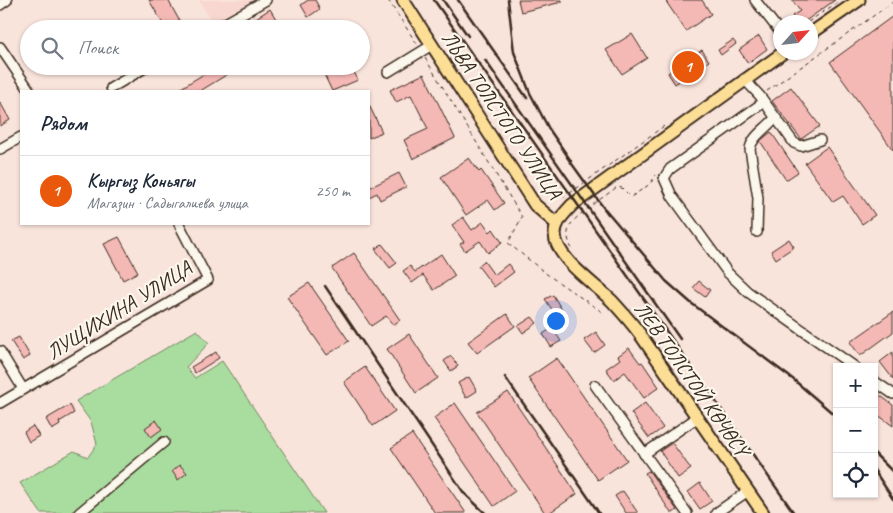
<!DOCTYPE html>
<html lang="ru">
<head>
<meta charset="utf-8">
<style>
  :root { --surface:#fff; --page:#f6f6f7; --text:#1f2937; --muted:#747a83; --line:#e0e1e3; --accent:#ea580c }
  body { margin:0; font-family:Caveat,sans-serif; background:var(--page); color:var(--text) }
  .controls { position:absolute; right:15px; bottom:15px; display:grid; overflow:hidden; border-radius:0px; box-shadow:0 1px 4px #0004 }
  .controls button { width:45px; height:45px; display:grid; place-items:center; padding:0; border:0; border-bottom:1px solid var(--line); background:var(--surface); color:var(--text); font:25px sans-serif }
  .compass { position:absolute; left:773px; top:15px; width:45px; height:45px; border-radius:50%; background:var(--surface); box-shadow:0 1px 4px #0004; rotate:63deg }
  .you { position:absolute; left:555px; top:320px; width:18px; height:18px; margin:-12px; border:4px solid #fff; border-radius:50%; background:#1a73e8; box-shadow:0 0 0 8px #1a73e833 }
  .badge { display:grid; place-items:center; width:32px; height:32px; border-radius:50%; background:var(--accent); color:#fff; font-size:16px; font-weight:700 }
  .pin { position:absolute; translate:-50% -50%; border:2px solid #fff; box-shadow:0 1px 5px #0006 }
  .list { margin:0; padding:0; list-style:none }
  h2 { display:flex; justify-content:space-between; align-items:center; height:65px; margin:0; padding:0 20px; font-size:21px }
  h2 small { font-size:16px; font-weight:400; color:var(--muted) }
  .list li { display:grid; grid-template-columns:32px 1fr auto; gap:15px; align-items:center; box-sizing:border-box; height:70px; padding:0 20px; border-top:1px solid var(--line) }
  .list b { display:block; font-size:19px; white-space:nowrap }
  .list p { margin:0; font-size:16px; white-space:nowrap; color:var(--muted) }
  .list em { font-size:16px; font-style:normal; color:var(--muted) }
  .icon { flex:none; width:28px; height:28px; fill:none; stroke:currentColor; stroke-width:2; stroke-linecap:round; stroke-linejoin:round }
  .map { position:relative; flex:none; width:893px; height:513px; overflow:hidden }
  .search { position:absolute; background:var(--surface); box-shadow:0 1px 4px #0004; left:20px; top:20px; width:350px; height:55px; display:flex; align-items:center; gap:12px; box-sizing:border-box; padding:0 18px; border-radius:28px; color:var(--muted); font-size:19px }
  .panel { position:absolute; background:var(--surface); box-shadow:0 1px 4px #0004; left:20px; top:90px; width:350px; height:135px; border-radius:0px }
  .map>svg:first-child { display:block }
</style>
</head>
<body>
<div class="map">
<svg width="893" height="513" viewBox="0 0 893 513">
  <rect width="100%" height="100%" fill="#f9e4dc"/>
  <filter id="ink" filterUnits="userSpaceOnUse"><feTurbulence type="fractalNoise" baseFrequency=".02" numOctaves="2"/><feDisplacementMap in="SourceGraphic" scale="10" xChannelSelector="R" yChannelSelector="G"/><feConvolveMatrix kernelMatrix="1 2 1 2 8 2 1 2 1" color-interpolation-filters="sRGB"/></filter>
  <g filter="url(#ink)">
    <polygon fill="#f8d7d0" points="199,0 253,0 212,23"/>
    <polygon fill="#a9dd9f" stroke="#72845e" points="197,330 209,343 186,367 195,378 222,361 324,513 41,513 20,483 74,451 88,457 97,444 91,422 76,401"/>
    <g fill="#f4b8b5" stroke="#3b2a1e">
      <polygon points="149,0 168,0 184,29 166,29"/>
      <polygon points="308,0 315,0 320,9 308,17 301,5"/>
      <polygon points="518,0 562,0 562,2 521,12"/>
      <polygon points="665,0 702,0 711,14 686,31"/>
      <polygon points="792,0 835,0 804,22 797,22 792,16 800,11"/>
      <polygon points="270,9 282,29 252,29 248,23"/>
      <polygon points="893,16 893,150 830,62"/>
      <polygon points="632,34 647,58 622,74 606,50"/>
      <polygon points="759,36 767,49 748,63 739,50"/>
      <polygon points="733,40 736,44 721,55 718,50"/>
      <polygon points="702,50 709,61 675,84 668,73"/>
      <polygon points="217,66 241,66 200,91 176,91"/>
      <polygon points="320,66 351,66 358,80 332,91"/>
      <polygon points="424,74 455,138 413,159 404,140 428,129 411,95 396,102 390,90"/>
      <polygon points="791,87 820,126 801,139 772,101"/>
      <polygon points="0,102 10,120 0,126"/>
      <polygon points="369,105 382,132 369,138"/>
      <polygon points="771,132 798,172 786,180 760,141"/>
      <polygon points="827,147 875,215 862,224 843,196 833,202 805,163"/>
      <polygon points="469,158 479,172 481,170 504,203 495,210 488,200 466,215 441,177"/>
      <polygon points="399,173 406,187 380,200 377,193 369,197 369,188"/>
      <polygon points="463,217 472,230 483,222 490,232 493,229 502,242 488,253 480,241 465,251 460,244 464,242 452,225"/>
      <polygon points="119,237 138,272 123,280 104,244"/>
      <polygon points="789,239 794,247 776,259 771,251"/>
      <polygon points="382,244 397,263 390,268 375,249"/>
      <polygon points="354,253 400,320 393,325 386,316 371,326 332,268"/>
      <polygon points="441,254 455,276 434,290 423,275 412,283 403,271 410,266 415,272"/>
      <polygon points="484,261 494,275 508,264 514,272 494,287 478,266"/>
      <polygon points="699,281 710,290 705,297 693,288"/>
      <polygon points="309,283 349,341 327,355 287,297"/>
      <polygon points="553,295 562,310 555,314 545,299"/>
      <polygon points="893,312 893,332 860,356 850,342"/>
      <polygon points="507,314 515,326 477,353 468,342"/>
      <polygon points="532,317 537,323 523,333 518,326"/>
      <polygon points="552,328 561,341 551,347 543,334"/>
      <polygon points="596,332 605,345 594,353 584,340"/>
      <polygon points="409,334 438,378 416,393 387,349"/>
      <polygon points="19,337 30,356 23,360 11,341"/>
      <polygon points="629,348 640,363 642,362 659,387 644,398 625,372 614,380 606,369 620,359 618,356"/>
      <polygon points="216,352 219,358 195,373 191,367"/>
      <polygon points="893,352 893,379 880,362"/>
      <polygon points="451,356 458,366 451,371 444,361"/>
      <polygon points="557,358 627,460 598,480 528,378"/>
      <polygon points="365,367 395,411 373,426 344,382"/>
      <polygon points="469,377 477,391 466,398 458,383"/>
      <polygon points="874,391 893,405 893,426 874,412"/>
      <polygon points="508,392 577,494 549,513 545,513 477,412"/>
      <polygon points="455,403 515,491 494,506 434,418"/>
      <polygon points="645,403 663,428 649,438 631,413"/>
      <polygon points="70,405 74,413 59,422 60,425 52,430 46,419"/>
      <polygon points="156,420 162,429 151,437 145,428"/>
      <polygon points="33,426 39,436 29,442 24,432"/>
      <polygon points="412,434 466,513 435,513 391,448"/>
      <polygon points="672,443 691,469 678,478 660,451"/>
      <polygon points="180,465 187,473 178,480 172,471"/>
      <polygon points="649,471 677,510 673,513 671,513 645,473"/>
      <polygon points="700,483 712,501 700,509 688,492"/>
      <polygon points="623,491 638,513 626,513 615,496"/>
    </g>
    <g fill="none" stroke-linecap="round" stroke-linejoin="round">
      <defs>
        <g id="minor">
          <polyline points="755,0 780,32"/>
          <polyline points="0,5 7,0"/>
          <polyline points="215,29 266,0"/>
          <polyline points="0,47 30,91"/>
          <polyline points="388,72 432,45"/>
          <polyline points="744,79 760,96 794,143 801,146 820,140"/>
          <polyline points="111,88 148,66"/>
          <polyline points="764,102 670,169 664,178 672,196 728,273 748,292 855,367"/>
          <polyline points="0,149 21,137"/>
          <path d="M757 232 758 198 750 149C752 136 767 128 775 118"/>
          <polyline points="0,351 23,389"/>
          <polyline points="874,381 893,394"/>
          <polyline points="595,385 687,513"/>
          <polyline points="0,403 208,280 179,224"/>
          <polyline points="644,454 698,417"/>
          <polyline points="79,513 164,442"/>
          <polyline points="716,513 748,491"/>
        </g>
        <g id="major">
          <polyline points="403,0 535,205 557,224"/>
          <polyline points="810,34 859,0"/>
          <path d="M763 513 642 337C633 324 623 313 612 301 596 285 555 258 555 234 555 222 564 214 572 205L784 52"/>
        </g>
      </defs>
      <use href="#minor" stroke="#3b2a1e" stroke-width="12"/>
      <use href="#major" stroke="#3b2a1e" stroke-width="15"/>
      <g stroke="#3b2a1e" stroke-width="1" stroke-dasharray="4 4" stroke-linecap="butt">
        <polyline points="388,0 417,44"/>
        <polyline points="808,22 841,0"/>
        <polyline points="425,58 522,217 508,243 548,275 605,314"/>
        <polyline points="767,91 893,2"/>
        <polyline points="563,198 664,126"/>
        <path d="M572 249C568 241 566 234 570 226 574 216 607 195 617 187L622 188 631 197 650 184 656 175"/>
      </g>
      <use href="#minor" stroke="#fbf7ec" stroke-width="9"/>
      <use href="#major" stroke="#fcde96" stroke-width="11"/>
      <g stroke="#3b2a1e" stroke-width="2.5">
        <polyline points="434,0 794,513"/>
        <polyline points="443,0 468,36"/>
        <polyline points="458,0 527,98"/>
        <polyline points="508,0 514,52 530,93 549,129 571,161"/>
        <polyline points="485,60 680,339"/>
        <polyline points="567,157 608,214"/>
        <polyline points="605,209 666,281 691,303 794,380 837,417"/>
        <polyline points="325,286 464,493 485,513"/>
        <polyline points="505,377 599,513"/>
        <polyline points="874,453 893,472"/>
        <polyline points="874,470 893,499"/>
      </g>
    </g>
  </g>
  <g text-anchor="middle" stroke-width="4.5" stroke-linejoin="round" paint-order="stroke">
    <g font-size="21" fill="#3b2a1e" stroke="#fbf7ec">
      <text transform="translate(502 115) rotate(56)" y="7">ЛЬВА ТОЛСТОГО УЛИЦА</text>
      <text transform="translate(119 310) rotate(-32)" y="7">ЛУЩИХИНА УЛИЦА</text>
      <text transform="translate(692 379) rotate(55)" y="7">ЛЕВ ТОЛСТОЙ КӨЧӨСҮ</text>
    </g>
  </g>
</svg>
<div class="controls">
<button>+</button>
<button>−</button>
<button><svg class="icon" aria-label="locate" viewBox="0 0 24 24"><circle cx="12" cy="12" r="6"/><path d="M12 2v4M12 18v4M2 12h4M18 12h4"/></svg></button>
</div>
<svg class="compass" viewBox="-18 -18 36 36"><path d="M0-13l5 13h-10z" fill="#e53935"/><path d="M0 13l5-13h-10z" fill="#747a83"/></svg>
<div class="you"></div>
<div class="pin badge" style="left:688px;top:67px">1</div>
<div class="search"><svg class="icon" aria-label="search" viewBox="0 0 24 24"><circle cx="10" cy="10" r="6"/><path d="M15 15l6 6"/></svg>Поиск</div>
<section class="panel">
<h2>Рядом<small></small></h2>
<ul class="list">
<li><span class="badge">1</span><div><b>Кыргыз Коньягы</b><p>Магазин · Садыгалиева улица</p></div><em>250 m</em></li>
</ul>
</section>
</div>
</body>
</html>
